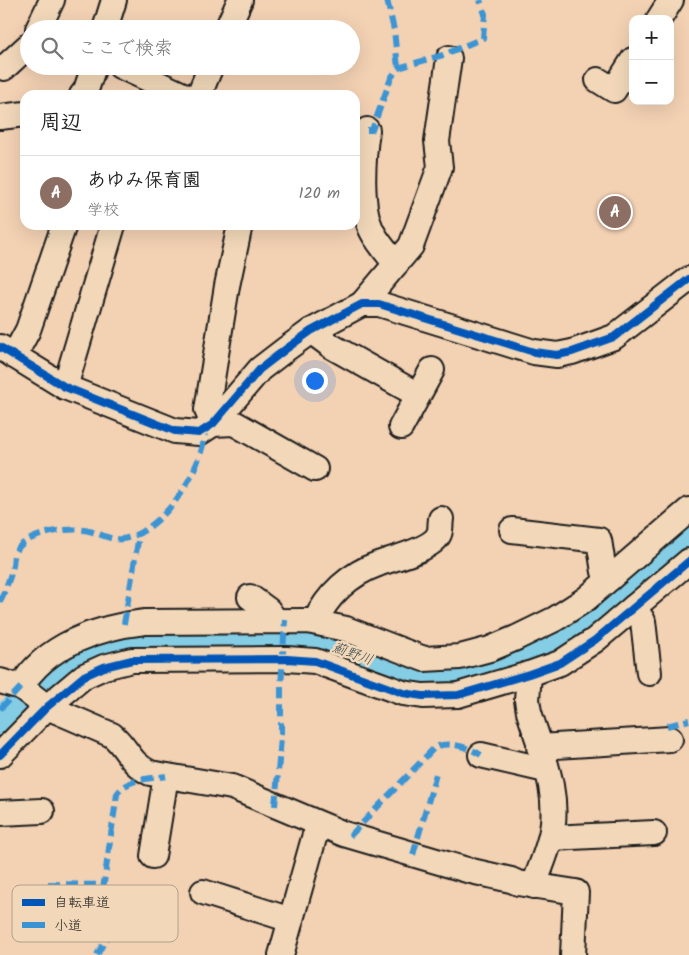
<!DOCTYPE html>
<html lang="ja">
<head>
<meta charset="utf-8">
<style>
  :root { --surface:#fff; --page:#f6f6f6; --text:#222; --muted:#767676; --line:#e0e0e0; --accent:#d1495b }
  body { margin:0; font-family:Kalam,"Klee One",sans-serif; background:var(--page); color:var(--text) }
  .controls { position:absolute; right:15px; top:15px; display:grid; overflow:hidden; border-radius:10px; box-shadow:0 5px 20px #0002 }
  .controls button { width:45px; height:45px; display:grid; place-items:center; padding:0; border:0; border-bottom:1px solid var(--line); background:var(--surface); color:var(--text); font:25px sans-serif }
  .you { position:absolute; left:314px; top:380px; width:18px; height:18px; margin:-12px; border:4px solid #fff; border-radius:50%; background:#1a73e8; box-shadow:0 0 0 8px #1a73e833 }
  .badge { display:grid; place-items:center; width:32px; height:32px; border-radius:50%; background:var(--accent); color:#fff; font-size:16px; font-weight:700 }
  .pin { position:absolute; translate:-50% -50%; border:2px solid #fff; box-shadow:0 1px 5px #0006 }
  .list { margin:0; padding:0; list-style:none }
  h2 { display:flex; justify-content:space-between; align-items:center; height:65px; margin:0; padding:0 20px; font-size:21px }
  h2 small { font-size:16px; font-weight:400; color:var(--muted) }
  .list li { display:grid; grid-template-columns:32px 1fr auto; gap:15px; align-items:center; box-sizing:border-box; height:75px; padding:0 20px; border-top:1px solid var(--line) }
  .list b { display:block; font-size:19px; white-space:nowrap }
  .list p { margin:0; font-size:16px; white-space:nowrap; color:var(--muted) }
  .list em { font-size:16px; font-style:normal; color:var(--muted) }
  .icon { flex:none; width:28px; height:28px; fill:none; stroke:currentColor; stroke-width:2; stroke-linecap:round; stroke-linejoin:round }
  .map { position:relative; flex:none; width:689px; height:955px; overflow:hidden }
  .search { position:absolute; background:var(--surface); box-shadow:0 5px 20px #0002; left:20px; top:20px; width:340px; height:55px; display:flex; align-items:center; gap:12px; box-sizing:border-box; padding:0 18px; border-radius:28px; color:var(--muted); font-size:19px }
  .panel { position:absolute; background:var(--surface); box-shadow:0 5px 20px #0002; left:20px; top:90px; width:340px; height:140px; border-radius:15px }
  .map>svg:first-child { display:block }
</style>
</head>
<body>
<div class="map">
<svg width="689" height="955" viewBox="0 0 689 955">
  <rect width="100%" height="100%" fill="#f3d1b3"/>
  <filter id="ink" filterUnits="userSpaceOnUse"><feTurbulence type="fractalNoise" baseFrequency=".02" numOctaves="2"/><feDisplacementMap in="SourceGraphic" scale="10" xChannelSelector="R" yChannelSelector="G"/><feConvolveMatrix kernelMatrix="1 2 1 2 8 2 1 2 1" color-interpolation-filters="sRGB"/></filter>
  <g filter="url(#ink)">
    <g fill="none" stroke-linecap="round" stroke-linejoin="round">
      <path stroke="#84cde5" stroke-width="35" d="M0 727C25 702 56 667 89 654 127 638 169 641 210 640 249 638 291 635 329 644 337 646 344 649 351 652 382 664 412 681 447 676 476 672 523 659 550 645 598 619 647 572 689 536"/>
      <defs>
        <g id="minor">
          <polyline points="659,19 671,0"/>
          <polyline points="38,29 52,0"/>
          <polyline points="105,29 114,0"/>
          <polyline points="227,29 240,0"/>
          <polyline points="120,66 183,95"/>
          <polyline points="4,68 29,45"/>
          <polyline points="598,80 614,90 633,60"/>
          <polyline points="82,95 86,90 94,66"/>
          <polyline points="199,95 211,66"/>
          <polyline points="0,117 25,114"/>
          <path d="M367 130C363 158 359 208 373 233 379 244 388 254 396 264"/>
          <polyline points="240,225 227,286 207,410 213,424 234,423 315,469"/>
          <polyline points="362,304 411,246 440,167 437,141 449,58"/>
          <polyline points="311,331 331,346 418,395"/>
          <polyline points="0,347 65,387 175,431 199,433 213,424 260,369 286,349 311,331 362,304 379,304 534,352 557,355 572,352 614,337 689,279"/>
          <polyline points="14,356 28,330 64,225"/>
          <polyline points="65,387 113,225"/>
          <polyline points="401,427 432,370"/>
          <polyline points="512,530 599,540 604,572 610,578"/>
          <polyline points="250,597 268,610 275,620"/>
          <polyline points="634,607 643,621 649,673"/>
          <path d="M315 622C327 595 350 574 378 564 393 558 432 550 439 534 441 530 440 524 441 519"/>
          <path d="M529 674 527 700 529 712C541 751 562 796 550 839 546 855 539 870 534 886"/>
          <path d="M0 681 21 687 47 707 112 735C128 748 128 762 150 773L232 787 344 834 467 870 511 880 518 883 576 892 573 955"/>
          <path d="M21 687C45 645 99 627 145 622L308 621 346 629 424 659 460 657 490 649 516 638 555 619 586 599 689 510"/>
          <polyline points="539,747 670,739"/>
          <polyline points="0,755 47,707 84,676 104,667 132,660 287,659 315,661 403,693 423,696 458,695 529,674 560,663 595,640 689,561"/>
          <polyline points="481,755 546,770"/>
          <polyline points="0,813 42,811"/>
          <polyline points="551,838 654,833"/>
          <polyline points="153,856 166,776"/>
          <polyline points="203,892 291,920"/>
          <polyline points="281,955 314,838 320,825"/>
        </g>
      </defs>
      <use href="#minor" stroke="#1c1c1c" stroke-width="28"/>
      <use href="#minor" stroke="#f2d8b9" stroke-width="24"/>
      <g stroke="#3a94d4" stroke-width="6" stroke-dasharray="12 6" stroke-linecap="butt">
        <polyline points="387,0 394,30 398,68"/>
        <polyline points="367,130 372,130 391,78 398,68 443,55 483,38 485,14 480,0"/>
        <path d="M0 602C4 592 9 581 12 570 15 560 11 554 20 546 33 533 72 526 89 531 99 533 112 541 122 539 163 533 203 469 205 431"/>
        <polyline points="124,624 139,535"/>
        <polyline points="0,709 21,687"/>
        <polyline points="667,726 689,720"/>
        <polyline points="275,806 281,738 281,688 285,620"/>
        <path d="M350 836 434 748C447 740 469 747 481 755"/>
        <polyline points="413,855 436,774"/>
        <polyline points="48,884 103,885"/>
        <path d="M97 955 107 937 112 912V908L105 902 103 889 117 794C128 778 148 779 166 776"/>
      </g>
      <defs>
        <g id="cycleway">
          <polyline points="0,347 65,387 175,431 199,433 213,424 260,369 286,349 311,331 362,304 379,304 534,352 557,355 572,352 614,337 689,279"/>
          <polyline points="0,755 47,707 84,676 104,667 132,660 287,659 315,661 403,693 423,696 458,695 529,674 560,663 595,640 689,561"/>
        </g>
      </defs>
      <use href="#cycleway" stroke="#f2d8b9" stroke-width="11"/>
      <use href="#cycleway" stroke="#0057b8" stroke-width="8"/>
    </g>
  </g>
  <g text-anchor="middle" stroke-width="5" stroke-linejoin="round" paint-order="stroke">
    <g font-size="14" font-style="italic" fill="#36484e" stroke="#f2d8b9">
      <text transform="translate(353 653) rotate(20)" y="5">薊野川</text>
    </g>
  </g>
  <rect x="12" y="885" width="166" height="57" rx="8" fill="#f2d8b9" stroke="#b2a08a" stroke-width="1"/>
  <rect x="22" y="899" width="23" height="7" fill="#0057b8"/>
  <rect x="22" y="922" width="23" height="6" fill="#3a94d4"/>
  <g font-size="14" fill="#1c1c1c">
    <text x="54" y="907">自転車道</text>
    <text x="54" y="930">小道</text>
  </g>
</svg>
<div class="controls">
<button>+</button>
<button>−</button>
</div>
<div class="you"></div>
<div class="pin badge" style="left:615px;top:212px;background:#8d6e63">A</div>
<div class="search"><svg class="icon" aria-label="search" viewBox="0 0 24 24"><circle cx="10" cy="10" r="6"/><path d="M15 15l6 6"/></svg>ここで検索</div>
<section class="panel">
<h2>周辺<small></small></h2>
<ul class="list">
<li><span class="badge" style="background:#8d6e63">A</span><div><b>あゆみ保育園</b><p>学校</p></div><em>120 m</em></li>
</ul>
</section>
</div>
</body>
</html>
